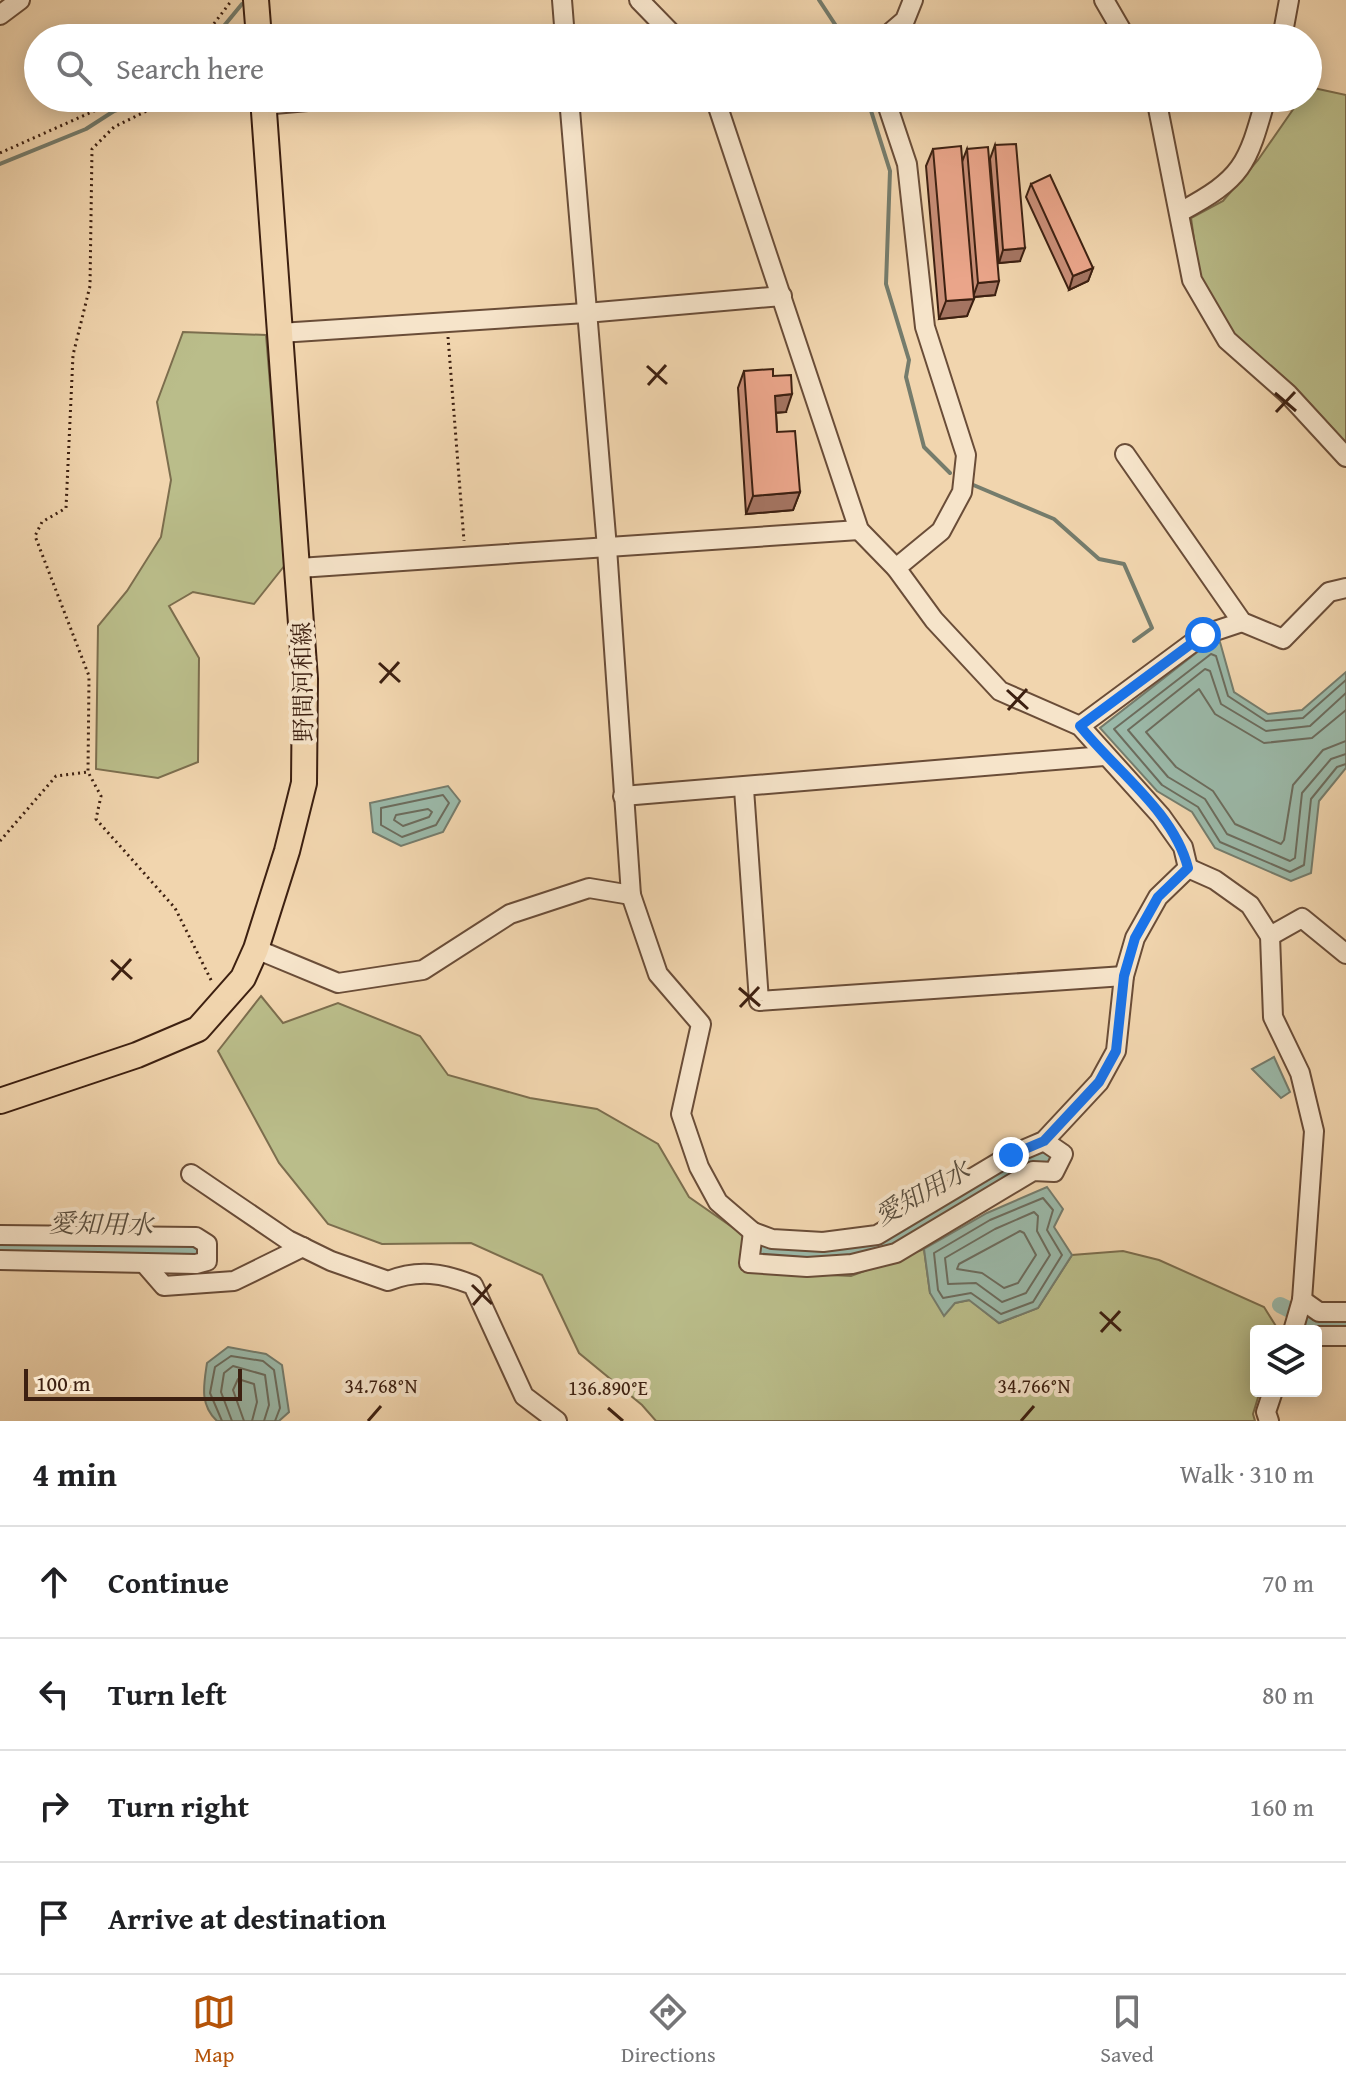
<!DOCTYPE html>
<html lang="en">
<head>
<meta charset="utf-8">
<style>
  :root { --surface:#fff; --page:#f6f6f6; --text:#202124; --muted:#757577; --line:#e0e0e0; --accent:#b45309 }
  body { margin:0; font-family:"Gentium Book Plus","Noto Serif JP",serif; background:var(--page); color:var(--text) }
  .controls { position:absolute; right:24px; bottom:24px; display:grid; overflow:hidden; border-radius:8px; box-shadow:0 4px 20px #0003 }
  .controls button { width:72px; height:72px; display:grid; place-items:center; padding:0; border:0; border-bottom:2px solid var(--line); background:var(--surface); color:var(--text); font:40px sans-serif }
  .scale { position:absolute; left:24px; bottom:20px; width:218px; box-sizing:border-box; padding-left:8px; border:4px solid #3d2011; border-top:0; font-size:22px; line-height:28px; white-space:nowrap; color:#3d2011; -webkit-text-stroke:6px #f6e4ca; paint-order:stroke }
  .stop { position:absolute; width:24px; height:24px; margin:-18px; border:6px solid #1a73e8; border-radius:50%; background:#fff }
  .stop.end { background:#1a73e8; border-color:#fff; box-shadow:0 2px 8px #0008 }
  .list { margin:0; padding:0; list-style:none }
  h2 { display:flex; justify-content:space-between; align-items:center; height:104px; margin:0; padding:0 32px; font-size:34px }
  h2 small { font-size:26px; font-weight:400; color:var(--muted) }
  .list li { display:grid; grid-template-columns:52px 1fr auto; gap:24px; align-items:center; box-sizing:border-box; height:112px; padding:0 32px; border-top:2px solid var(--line) }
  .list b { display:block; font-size:30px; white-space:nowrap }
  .list em { font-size:26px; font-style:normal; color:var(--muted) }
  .icon { flex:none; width:44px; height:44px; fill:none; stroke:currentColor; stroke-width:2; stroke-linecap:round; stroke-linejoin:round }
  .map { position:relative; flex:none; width:1346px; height:1421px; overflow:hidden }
  .search { position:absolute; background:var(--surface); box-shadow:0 4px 20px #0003; left:24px; right:24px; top:24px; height:88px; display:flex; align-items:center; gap:20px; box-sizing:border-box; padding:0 28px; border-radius:44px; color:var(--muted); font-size:30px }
  .sheet { height:552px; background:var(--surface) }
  nav { display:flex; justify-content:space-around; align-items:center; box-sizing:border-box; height:112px; border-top:2px solid var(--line); background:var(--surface); font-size:22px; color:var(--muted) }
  nav a { display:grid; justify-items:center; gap:4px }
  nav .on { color:var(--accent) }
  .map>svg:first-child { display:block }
</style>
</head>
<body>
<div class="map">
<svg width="1346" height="1421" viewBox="0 0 1346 1421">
  <rect width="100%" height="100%" fill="#f1d5ae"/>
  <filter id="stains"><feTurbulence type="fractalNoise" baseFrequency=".0025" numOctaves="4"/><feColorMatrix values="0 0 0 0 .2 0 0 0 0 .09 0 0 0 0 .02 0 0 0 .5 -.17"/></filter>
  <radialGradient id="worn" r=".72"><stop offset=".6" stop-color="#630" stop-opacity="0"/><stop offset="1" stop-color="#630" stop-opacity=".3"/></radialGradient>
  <g fill="#babd8a" stroke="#7c6e4e" stroke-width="2">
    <polygon points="1309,87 1346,95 1346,443 1294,386 1233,334 1199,274 1191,218 1223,201 1258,160 1301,98 1308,98"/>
    <polygon points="183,332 266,335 285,565 254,604 193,592 169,606 199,658 198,762 158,778 96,769 98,626 127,591 161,537 171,480 157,402"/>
    <polygon points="261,996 283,1023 338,1003 420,1036 448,1075 530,1098 597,1109 658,1144 689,1197 745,1236 747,1271 851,1276 924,1249 930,1293 955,1303 970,1300 999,1323 1038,1308 1072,1255 1123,1251 1159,1260 1264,1307 1279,1331 1256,1331 1256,1391 1260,1391 1253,1414 1255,1421 656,1421 642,1405 579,1353 542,1275 471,1243 382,1244 328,1224 279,1163 218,1051"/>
  </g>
  <g fill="#9bb9a9" stroke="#757c6c" stroke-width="2">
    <polygon points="1220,642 1234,692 1268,714 1302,710 1346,672 1346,768 1319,801 1311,873 1291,881 1215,848 1192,812 1157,791 1100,728 1200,650"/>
    <polygon points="448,786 460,801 443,832 401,846 373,832 370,803"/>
    <polygon points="1274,1057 1290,1092 1281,1098 1252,1069"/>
    <polygon points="1047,1187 1063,1209 1054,1227 1072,1255 1038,1308 999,1323 969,1300 955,1303 944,1316 930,1293 924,1249 987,1213"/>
    <path d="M228 1347 266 1354 282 1365 289 1412 279 1421H217C199 1404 204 1384 207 1363Z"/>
  </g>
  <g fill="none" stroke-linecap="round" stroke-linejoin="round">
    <g stroke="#6c6c5d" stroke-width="2">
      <polyline points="1346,680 1303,718 1266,721 1228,696 1216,656 1211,654 1114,729 1162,785 1198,807 1220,842 1290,872 1304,865 1311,799 1337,767 1346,764"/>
      <polyline points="1346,693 1310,726 1266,731 1221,704 1210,671 1205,669 1128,730 1168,777 1205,799 1227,834 1290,861 1295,858 1302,793 1331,759 1346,754"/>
      <polyline points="1346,710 1312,738 1264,743 1215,714 1199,689 1146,732 1176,767 1213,791 1235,824 1281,844 1284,840 1293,785 1323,750 1346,741"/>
      <polygon points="443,795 449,803 436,825 402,837 381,825 381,808"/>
      <polygon points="428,809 432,812 429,817 403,826 394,820 396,815"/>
      <polygon points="1043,1198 1053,1210 1047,1230 1062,1255 1033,1302 1001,1314 971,1293 943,1298 938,1290 934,1253 990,1220"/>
      <polygon points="1034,1212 1038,1216 1037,1231 1050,1255 1026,1293 1002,1302 976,1283 948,1284 945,1258 995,1229"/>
      <polygon points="1020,1231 1024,1233 1036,1255 1018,1283 1004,1288 982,1273 957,1269 959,1264"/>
      <polyline points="222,1421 210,1393 215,1367 231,1356 263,1361 274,1370 280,1408 275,1421"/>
      <polyline points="232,1421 221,1392 224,1373 233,1366 265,1375 269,1405 264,1421"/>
      <polyline points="244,1421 233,1390 238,1379 254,1384 257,1402 252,1421"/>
    </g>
    <g stroke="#757c6c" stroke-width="4">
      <polyline points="819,0 844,38"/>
      <polyline points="214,38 242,4"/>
      <polyline points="867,98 890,171 886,284 909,360 906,377 924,447 950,473"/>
      <polyline points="0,164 86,129 114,111 153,98"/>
      <polyline points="971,484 1054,519 1099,559 1124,564 1152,628 1134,641"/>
    </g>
    <g stroke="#9bb9a9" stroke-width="16">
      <polyline points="0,1246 201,1250"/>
      <path d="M758 1253C793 1255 828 1260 862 1251 920 1236 983 1189 1033 1156L1055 1163"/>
      <polyline points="1280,1305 1316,1323 1346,1322"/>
    </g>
    <defs>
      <g id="minor">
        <polyline points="562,0 565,38"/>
        <polyline points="639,0 676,38"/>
        <polyline points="1104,0 1126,38"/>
        <polyline points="0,15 20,0"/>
        <polyline points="884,38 905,20 913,0"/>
        <polyline points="1282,38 1289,0"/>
        <polyline points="569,98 607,548 631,895 658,974 701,1024 681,1114 699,1167 718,1202 753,1232 772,1239 823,1242 877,1235 1011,1155 1044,1141 1099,1082 1116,1051 1124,976 1135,938 1158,897 1188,868"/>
        <polyline points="715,98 859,530 896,568 934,620 1000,691 1080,726 1161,816 1183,847 1188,868"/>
        <polyline points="885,98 907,164 925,327 966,455 962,492 941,531 896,568"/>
        <polyline points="1156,98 1192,280 1227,340 1288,394 1346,457"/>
        <polyline points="263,105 341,98"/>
        <path d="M1180 212C1243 178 1247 166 1266 98"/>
        <polyline points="280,333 586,313 782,296"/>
        <polyline points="1125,454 1242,622 1283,639 1329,592 1346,588"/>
        <polyline points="299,568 859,530"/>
        <polyline points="1080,726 1203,635 1242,622"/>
        <polyline points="744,789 759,1001 1124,976"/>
        <polyline points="623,796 1104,756"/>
        <polyline points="1188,868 1215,880 1250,905 1270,936 1273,1017 1300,1073 1314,1131 1302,1300 1293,1331"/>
        <polyline points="1270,936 1302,918 1346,954"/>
        <polyline points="256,949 338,983 423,970 510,914 589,888 631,895"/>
        <path d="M191 1174 288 1240 331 1261 388 1281C418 1269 443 1273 473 1285L524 1396 557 1421"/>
        <polyline points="753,1232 749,1263 807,1267 852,1264 896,1253 1033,1171 1054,1172 1063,1154 1044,1141"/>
        <polyline points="0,1235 196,1237 207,1244 207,1261 196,1264 0,1260"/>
        <polyline points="144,1263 164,1286 234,1281 303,1247"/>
        <polyline points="1302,1300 1319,1312 1346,1312"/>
        <polyline points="1316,1336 1346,1336"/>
        <polyline points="1269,1421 1266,1412 1273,1391"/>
      </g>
      <g id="major">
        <polyline points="256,0 259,38"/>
        <polyline points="0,1101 137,1055 198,1029 243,978 256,949 287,851 304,783 305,679 263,98"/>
      </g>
    </defs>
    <use href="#minor" stroke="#6a4d38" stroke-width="22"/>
    <use href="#major" stroke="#3d2011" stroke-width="28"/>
    <g stroke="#3d2011" stroke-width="3" stroke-dasharray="2 4" stroke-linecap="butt">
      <polyline points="203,38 232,0"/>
      <polyline points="173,98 114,127 92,149 90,286 73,355 66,508 42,522 35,536 89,676 88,772 101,796 96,819 175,908 212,982"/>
      <polyline points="0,153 123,98"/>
      <polyline points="448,337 464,541"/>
      <polyline points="0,841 56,776 88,772"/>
    </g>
    <use href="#minor" stroke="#f6e4ca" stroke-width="18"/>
    <use href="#major" stroke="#f1d5ae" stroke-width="24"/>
  </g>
  <g fill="#c98e77" stroke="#3d2011" stroke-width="2">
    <polygon points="995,145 1020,261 999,263 990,159"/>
    <polygon points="933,149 962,162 967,149 995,295 973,297 967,316 939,319 926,166"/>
    <polygon points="1031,184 1093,268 1088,281 1069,290 1026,197"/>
    <polygon points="744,371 773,376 786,412 776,413 777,432 800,492 793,510 746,514 738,388"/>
  </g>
  <g fill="#a47461" stroke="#3d2011" stroke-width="2">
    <polygon points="1025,248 1020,261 999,263 1003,250"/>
    <polygon points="1093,268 1088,281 1069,290 1073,276"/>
    <polygon points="999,281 995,295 973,297 978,283"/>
    <polygon points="974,299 967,316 939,319 946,301"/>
    <polygon points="792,394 786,412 768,413 775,396"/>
    <polygon points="800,492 793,510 746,514 753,496"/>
  </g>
  <g fill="#eaa58a" stroke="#3d2011" stroke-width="2">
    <polygon points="1016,144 1025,248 1003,250 995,145"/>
    <polygon points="961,146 974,299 946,301 933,149"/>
    <polygon points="988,147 999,281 978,283 967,149"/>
    <polygon points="1050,175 1093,268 1073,276 1031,184"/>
    <polygon points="773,369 773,376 791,375 792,394 775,396 777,432 795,431 800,492 753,496 744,371"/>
  </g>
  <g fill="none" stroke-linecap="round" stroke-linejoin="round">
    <path stroke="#1a73e8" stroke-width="10" d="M1011 1155 1044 1141 1099 1082 1116 1051 1124 976 1135 938 1158 897 1188 868C1174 812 1115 770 1080 726L1203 635"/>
  </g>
  <path fill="none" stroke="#3d2011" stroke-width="3" d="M647 366 667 384M648 385 666 365M1275 393 1296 411M1276 412 1295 392M379 663 400 682M380 683 399 662M1007 690 1028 709M1008 710 1027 689M111 960 132 979M112 980 131 959M739 988 760 1006M740 1007 759 987M472 1285 492 1304M473 1305 491 1284M1100 1312 1121 1331M1101 1332 1120 1311M608 1408 623 1421M368 1421 381 1406M1021 1421 1034 1406"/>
  <g text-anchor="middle" stroke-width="8" stroke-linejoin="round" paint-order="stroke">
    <g font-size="24" fill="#3d2011" stroke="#f6e4ca">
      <text transform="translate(303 682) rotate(-91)" y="8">野間河和線</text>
    </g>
    <g font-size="26" font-style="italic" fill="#594e3f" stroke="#f6e4ca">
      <text transform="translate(922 1193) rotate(-29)" y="9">愛知用水</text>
      <text transform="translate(101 1224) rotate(1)" y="9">愛知用水</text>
    </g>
  </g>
  <g font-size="20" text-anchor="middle" fill="#3d2011" stroke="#f6e4ca" stroke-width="8" stroke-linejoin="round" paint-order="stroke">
    <text x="381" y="1393">34.768°N</text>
    <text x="1034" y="1393">34.766°N</text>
    <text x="608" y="1395">136.890°E</text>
  </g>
  <rect width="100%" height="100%" filter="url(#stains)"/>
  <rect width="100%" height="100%" fill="url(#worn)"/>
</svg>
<div class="controls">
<button><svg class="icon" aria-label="layers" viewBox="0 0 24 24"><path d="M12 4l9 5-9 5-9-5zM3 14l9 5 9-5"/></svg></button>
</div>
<div class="scale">100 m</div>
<div class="stop" style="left:1203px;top:635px"></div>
<div class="stop end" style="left:1011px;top:1155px"></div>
<div class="search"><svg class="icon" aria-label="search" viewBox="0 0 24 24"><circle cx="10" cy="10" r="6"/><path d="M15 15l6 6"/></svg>Search here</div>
</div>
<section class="sheet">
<h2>4 min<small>Walk · 310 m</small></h2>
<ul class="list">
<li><svg class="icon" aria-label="ahead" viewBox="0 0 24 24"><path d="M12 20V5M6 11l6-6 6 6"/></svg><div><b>Continue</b></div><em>70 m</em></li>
<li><svg class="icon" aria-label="left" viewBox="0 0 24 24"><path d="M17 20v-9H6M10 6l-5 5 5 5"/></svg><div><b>Turn left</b></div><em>80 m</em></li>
<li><svg class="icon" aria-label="right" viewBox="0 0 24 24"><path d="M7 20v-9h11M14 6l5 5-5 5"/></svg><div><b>Turn right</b></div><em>160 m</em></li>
<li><svg class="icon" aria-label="arrive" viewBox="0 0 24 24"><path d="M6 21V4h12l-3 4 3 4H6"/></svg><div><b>Arrive at destination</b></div></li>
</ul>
</section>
<nav>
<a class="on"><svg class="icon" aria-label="map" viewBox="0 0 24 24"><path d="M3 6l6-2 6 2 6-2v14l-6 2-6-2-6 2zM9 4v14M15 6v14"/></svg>Map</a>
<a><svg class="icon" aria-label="directions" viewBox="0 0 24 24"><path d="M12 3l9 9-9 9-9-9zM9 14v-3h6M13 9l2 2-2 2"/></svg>Directions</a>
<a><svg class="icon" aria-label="saved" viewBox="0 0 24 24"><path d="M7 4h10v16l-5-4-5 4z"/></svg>Saved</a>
</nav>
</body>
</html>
